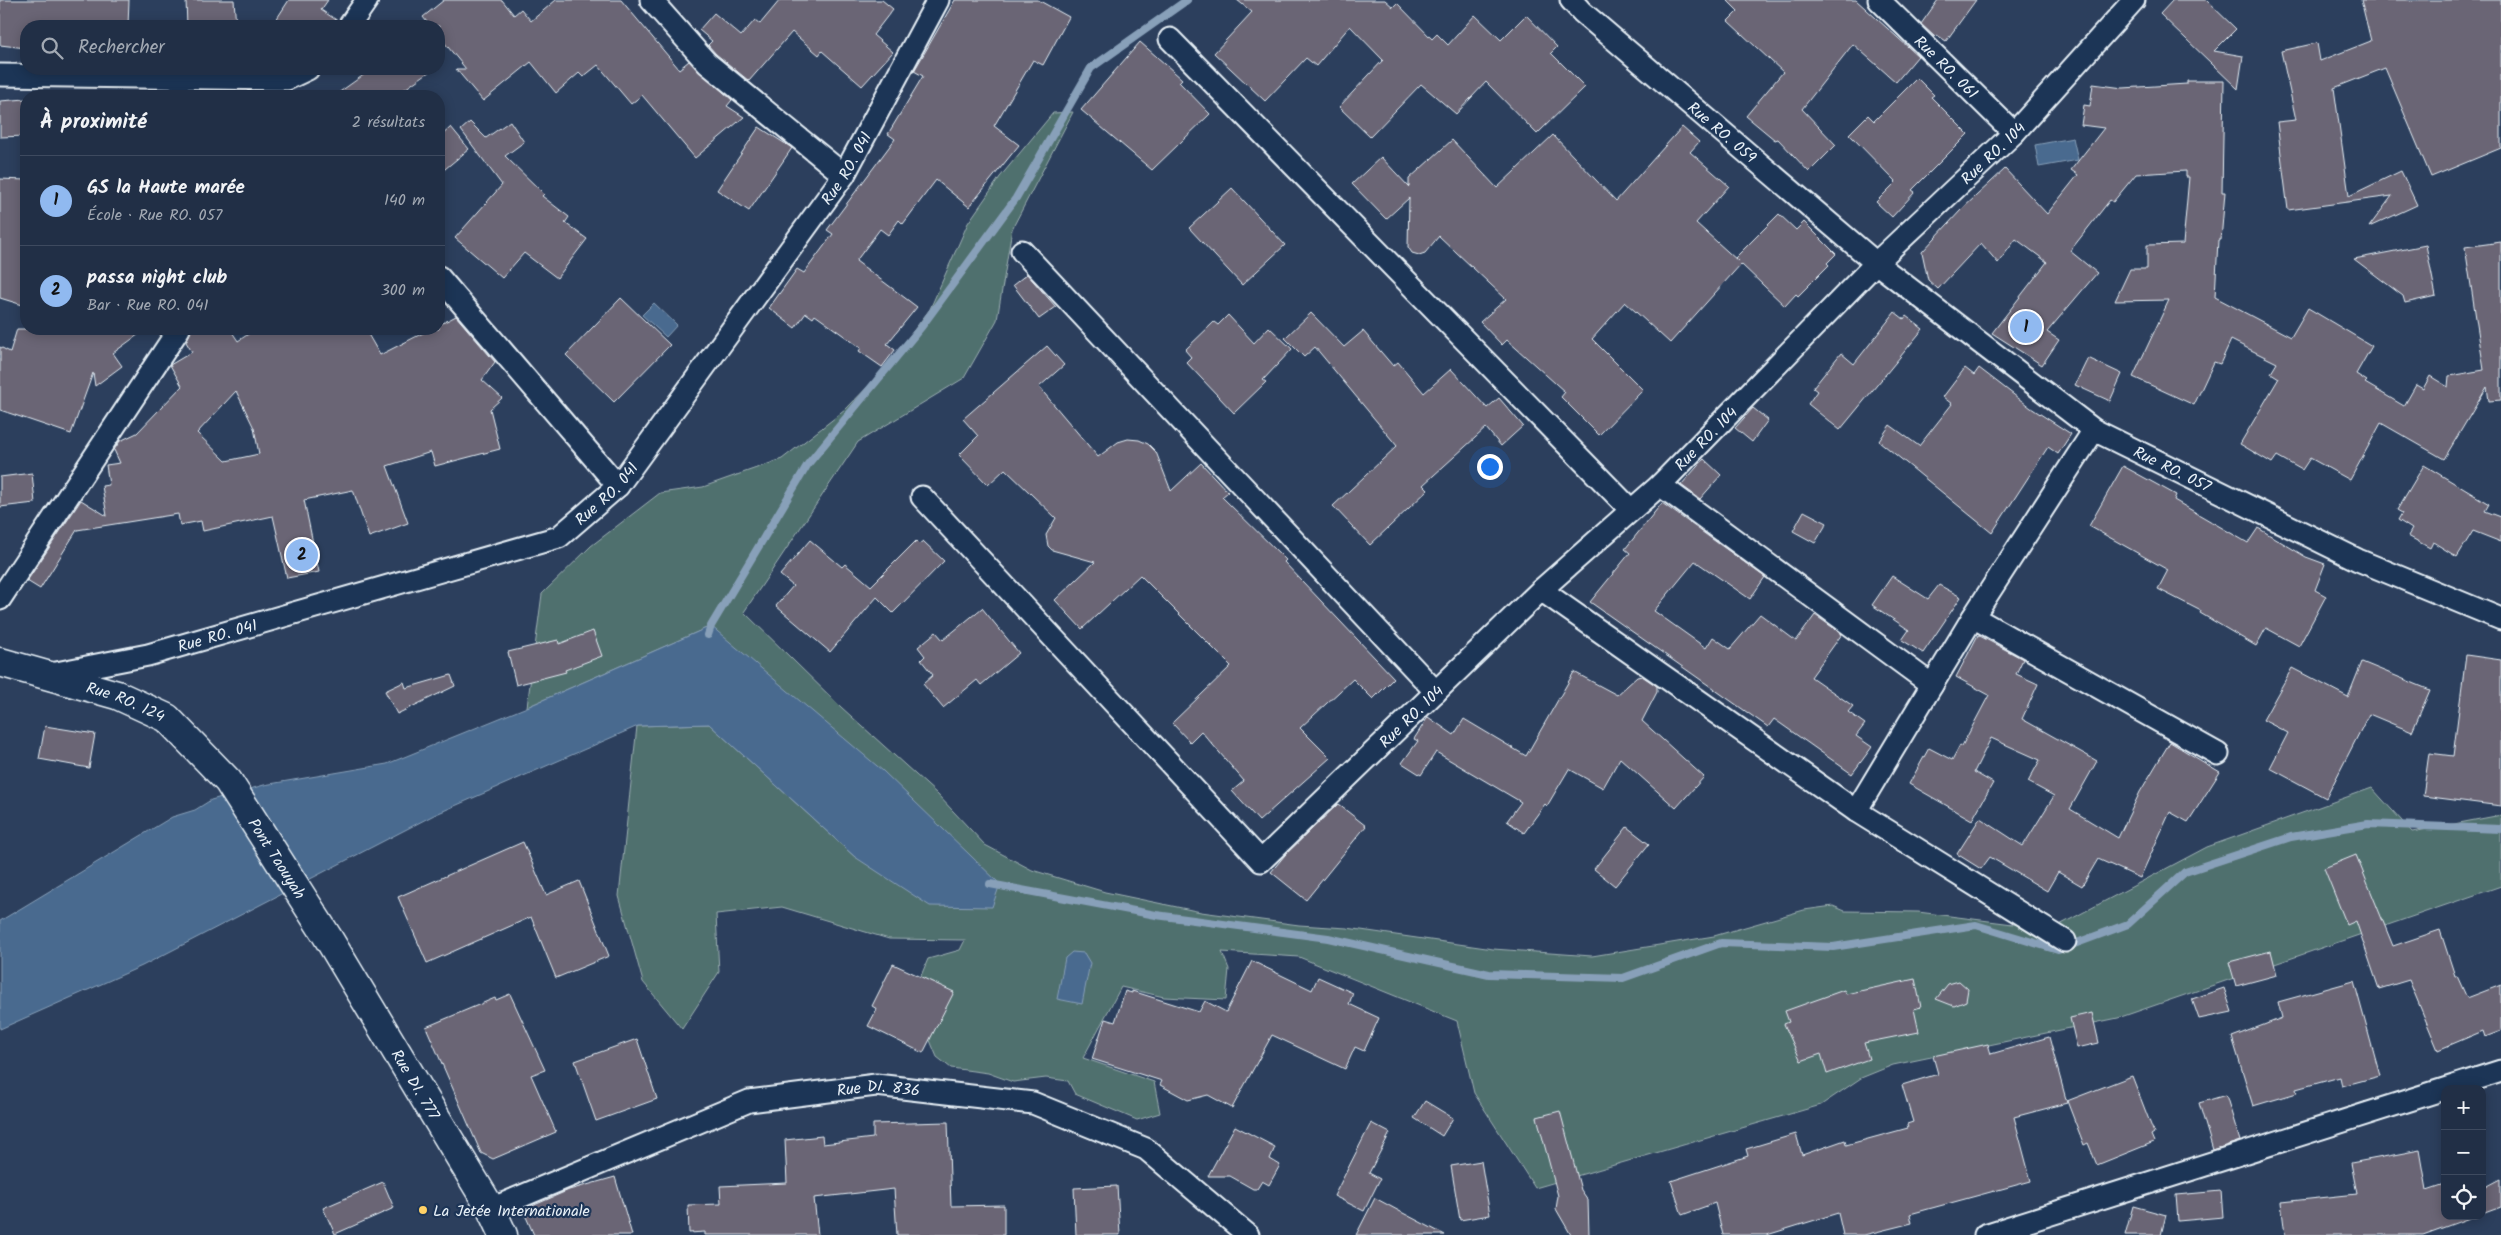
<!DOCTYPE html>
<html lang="fr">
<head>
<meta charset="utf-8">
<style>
  :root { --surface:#212f46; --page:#2d3b51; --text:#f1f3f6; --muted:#a2a9b3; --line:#3e4a5f; --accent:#90b9f0 }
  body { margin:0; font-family:Kalam,sans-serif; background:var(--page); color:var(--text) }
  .controls { position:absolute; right:15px; bottom:15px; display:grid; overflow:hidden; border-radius:10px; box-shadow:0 2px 12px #0003 }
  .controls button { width:45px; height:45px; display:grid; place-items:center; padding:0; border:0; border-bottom:1px solid var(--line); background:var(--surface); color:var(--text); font:25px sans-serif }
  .you { position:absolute; left:1489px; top:466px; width:18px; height:18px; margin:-12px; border:4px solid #fff; border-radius:50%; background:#1a73e8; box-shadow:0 0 0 8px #1a73e833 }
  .badge { display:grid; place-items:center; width:32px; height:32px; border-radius:50%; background:var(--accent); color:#111; font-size:16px; font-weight:700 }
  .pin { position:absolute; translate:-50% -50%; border:2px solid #fff; box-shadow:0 1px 5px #0006 }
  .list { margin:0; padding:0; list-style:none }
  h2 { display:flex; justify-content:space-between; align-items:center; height:65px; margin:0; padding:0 20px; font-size:21px }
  h2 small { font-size:16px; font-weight:400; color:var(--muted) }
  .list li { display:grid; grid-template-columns:32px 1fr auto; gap:15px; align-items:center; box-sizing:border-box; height:90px; padding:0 20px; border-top:1px solid var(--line) }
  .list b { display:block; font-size:19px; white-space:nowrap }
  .list p { margin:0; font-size:16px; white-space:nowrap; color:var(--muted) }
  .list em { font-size:16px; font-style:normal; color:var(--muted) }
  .icon { flex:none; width:28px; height:28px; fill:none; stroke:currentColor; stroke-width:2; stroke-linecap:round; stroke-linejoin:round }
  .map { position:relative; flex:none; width:2501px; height:1235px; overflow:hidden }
  .search { position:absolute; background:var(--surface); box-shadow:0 2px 12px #0003; left:20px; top:20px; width:425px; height:55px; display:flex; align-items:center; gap:12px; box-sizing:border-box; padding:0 18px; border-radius:20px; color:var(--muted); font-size:19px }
  .panel { position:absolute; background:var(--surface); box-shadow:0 2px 12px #0003; left:20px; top:90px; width:425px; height:245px; border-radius:20px }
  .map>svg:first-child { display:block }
</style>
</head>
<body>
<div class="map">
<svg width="2501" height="1235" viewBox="0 0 2501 1235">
  <rect width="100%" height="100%" fill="#2c3f5d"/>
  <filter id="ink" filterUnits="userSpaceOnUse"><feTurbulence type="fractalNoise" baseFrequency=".02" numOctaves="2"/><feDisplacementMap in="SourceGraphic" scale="10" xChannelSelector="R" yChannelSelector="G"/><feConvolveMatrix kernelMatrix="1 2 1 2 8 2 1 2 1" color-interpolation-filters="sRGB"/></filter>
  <g filter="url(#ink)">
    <polygon fill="#506f6e" stroke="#9cb0b3" points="1073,112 1012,229 997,320 964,378 858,442 744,612 841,707 937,794 985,845 1032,870 1105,892 1201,912 1299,925 1347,928 1493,949 1592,956 1714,936 1804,910 1833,906 1845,911 1918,912 2052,929 2207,847 2372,788 2412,832 2501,815 2501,886 2118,1018 1893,1065 1861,1078 1821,1105 1535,1188 1474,1093 1457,1021 1299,957 1222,952 1229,969 1226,1000 1164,997 1121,987 1083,1058 1154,1082 1160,1113 1137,1120 1075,1094 1068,1081 1046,1078 1013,1082 988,1073 951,1068 937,1057 926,1031 918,983 928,959 960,950 965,940 889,939 782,907 716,914 719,972 682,1029 643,982 619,896 637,726 709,724 855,857 711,626 527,707 542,594 591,546 660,493 703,487 782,459 845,410 884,370 930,309 968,223 1000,177 1053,113"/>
    <g fill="#486a8f" stroke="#88a0b9">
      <polygon points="2073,138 2078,160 2039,167 2035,145"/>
      <polygon points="654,303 677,325 666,337 642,315"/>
      <polygon points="711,626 883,771 1000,884 992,907 930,906 855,857 709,724 638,726 434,815 142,966 0,1029 0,921 172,817 195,810 211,800 264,785 387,764 527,707"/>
      <polygon points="1072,952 1084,953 1090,963 1082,1004 1057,999 1065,958"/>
    </g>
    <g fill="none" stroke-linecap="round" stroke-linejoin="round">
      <g stroke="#88a0b9" stroke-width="8">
        <polyline points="708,635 711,626 808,464 922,326 1016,198 1091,68 1187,0"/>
        <polyline points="990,884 1156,915 1328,938 1489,974 1623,978 1721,943 1833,947 1976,925 2058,950 2128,924 2185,872 2291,837 2368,824 2501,829"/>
      </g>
    </g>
    <g fill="#6a6575" stroke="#e8f1f8" fill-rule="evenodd">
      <polygon points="0,0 129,0 128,26 26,26 26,48 0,45"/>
      <polygon points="186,0 234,0 236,26 187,26"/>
      <polygon points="289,0 328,0 321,10 338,21 337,26 272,26"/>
      <polygon points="444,0 502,0 514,15 521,9 531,21 556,0 621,0 679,69 689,61 732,100 727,106 744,117 695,158 642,95 631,104 598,65 583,77 579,73 556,93 531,62 483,101 456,69 466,69 439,36 439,26 430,26 423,17"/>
      <polygon points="780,0 882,0 893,9 873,35 893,52 862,86 822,51 819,55 792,32 749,81 716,54 708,45 712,41 699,30 714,13 741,36 755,20 760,24"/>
      <polygon points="955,0 1038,0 1069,17 1043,65 1033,60 994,126 1019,145 969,207 936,180 903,224 899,220 888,235 880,229 856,261 917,307 887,344 895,350 882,367 859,351 861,348 815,315 813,318 806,313 795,328 769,308 797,269 804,273 833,234 827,230 895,139 888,134 923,76 914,71"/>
      <polygon points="1237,0 1385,0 1393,7 1397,3 1432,39 1437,34 1448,45 1475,15 1501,40 1526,15 1557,47 1551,53 1585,87 1537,134 1486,82 1456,114 1421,84 1370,137 1339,107 1383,60 1350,26 1316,66 1306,58 1265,101 1214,53 1252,12"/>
      <polygon points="1727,0 1856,0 1918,56 1896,82 1853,44 1802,109 1836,145 1809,172 1778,139 1775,140 1746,116 1783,72 1728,21 1738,11"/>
      <polygon points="1938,0 1976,0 1946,41 1937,35 1935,37 1921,24"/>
      <polygon points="2173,0 2206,0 2236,29 2214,51 2243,56 2238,89 2160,14"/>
      <polygon points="2361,0 2501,0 2501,148 2431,177 2385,68 2334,88 2349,196 2401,171 2417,205 2369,227 2392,196 2288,210 2277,122 2296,120 2281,51 2317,43 2320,61 2371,41"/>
      <polygon points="1140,42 1182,79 1179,82 1210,114 1152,170 1081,110"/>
      <polygon points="372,69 433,69 395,96 334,96"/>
      <polygon points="1917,78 1934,95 1931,97 1968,134 1912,190 1915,192 1892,217 1876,202 1896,182 1849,134 1868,115 1874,121"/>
      <polygon points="2187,81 2224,81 2222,192 2225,192 2221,240 2218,240 2215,297 2291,337 2308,308 2372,346 2356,374 2367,381 2365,383 2404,406 2416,385 2423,389 2430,376 2448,387 2449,376 2484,370 2465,247 2501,242 2501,400 2489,401 2487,387 2444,459 2381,423 2350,480 2310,458 2302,470 2277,456 2272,463 2240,444 2279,378 2271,373 2277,363 2231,340 2220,364 2214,362 2194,405 2133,377 2169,300 2115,301 2130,269 2147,269 2147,245 2183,244 2189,177 2186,177 2186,171 2136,174 2113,202 2110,200 2070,251 2097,273 2047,332 2059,340 2042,365 1992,333 2047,262 2016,239 1998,263 1981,243 1938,289 1928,280 1922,252 1961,210 2005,169 2047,214 2078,175 2071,170 2104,128 2081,125 2084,105 2090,106 2093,84 2123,88 2187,84"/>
      <polygon points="26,99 26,136 0,137 0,101"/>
      <polygon points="510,121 524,142 505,156 544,194 542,196 569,217 565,223 587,239 557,278 524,253 502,278 455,238 502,185 461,130 470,122 486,138"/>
      <polygon points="451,127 469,149 439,174 439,138"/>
      <polygon points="759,127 792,148 749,211 717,190"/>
      <polygon points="1682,127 1699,142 1690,152 1729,186 1696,223 1738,261 1735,258 1779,214 1796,230 1804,222 1836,254 1827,263 1829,265 1798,296 1796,294 1785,306 1741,264 1670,343 1625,302 1592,339 1643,390 1599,435 1561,397 1565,392 1507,340 1502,345 1480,322 1506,299 1439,236 1425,253 1419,255 1412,253 1408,247 1409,198 1386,219 1352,184 1381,157 1409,187 1409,179 1452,140 1497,188 1553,135 1616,201"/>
      <polygon points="0,179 26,180 26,306 0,298"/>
      <polygon points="1232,188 1285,245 1242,285 1189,228"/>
      <polygon points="2426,245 2436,296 2405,303 2403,296 2354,259"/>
      <polygon points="1027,274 1056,307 1039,319 1013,285"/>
      <polygon points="621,298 670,345 614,402 566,355"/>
      <polygon points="1895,312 1904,319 1906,316 1923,329 1840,430 1808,404 1817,391 1813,388 1841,353 1854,364"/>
      <polygon points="1311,313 1344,347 1363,331 1393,366 1398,362 1424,393 1451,369 1487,408 1499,398 1523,426 1501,446 1486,428 1423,485 1428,490 1370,545 1333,506 1397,446 1315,347 1304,357 1285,338"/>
      <polygon points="1228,315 1254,343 1269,327 1292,349 1263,380 1266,382 1234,413 1186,362 1191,357 1185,350 1214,322 1218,325"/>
      <path d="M456 316 495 362 482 380 502 398 490 409 500 449 435 466 431 452 387 466 408 523 369 537 353 490 304 500 319 572 287 578 273 516 203 531 201 521 180 525 178 514 77 530 40 589 27 581 81 500 107 516 102 486 109 485 106 465 120 463 114 450 120 441 137 433 182 386 170 365 192 352 186 342 191 331 195 329H230L238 341 256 329H365L380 355 431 329H439V325ZM236 391 254 428 259 454 226 461 197 433Z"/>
      <polygon points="17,329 146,329 113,353 122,366 95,386 93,373 71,434 0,410 0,347 10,352"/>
      <polygon points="1047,346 1064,365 1039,387 1098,457 1118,442 1128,439 1139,440 1148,444 1156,452 1171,491 1201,463 1228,492 1222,497 1286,560 1284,562 1394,678 1373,699 1353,679 1300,728 1330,758 1259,821 1232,791 1244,781 1201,731 1190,742 1172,723 1231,666 1140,575 1082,629 1055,600 1095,562 1052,550 1048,546 1046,535 1056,518 1005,469 988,485 959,455 978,436 963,419"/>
      <polygon points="2088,358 2122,374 2110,401 2075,385"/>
      <polygon points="1965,368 1974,375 1979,368 2031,408 2071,434 2058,454 2048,447 1992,533 1879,441 1890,425 1919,446 1952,404 1943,397"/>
      <polygon points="1753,408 1768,420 1752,442 1735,428"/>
      <polygon points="1704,459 1721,475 1700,499 1681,485"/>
      <polygon points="2424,465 2489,504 2485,511 2501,517 2501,542 2473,531 2457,557 2433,542 2430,548 2408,536 2412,529 2398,520 2402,513 2397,510"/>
      <polygon points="2123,466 2176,495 2174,500 2248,543 2258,528 2306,557 2325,564 2315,590 2326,596 2299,646 2266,628 2256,646 2200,613 2201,611 2158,589 2168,570 2089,526"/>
      <polygon points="32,473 35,503 0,507 0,477"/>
      <polygon points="1662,503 1765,577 1750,599 1695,561 1654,611 1706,648 1713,637 1730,649 1760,614 1796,641 1815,615 1842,634 1811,677 1853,706 1848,712 1865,724 1856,736 1872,747 1852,774 1774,719 1768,727 1590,602 1630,553 1625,549"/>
      <polygon points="1804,511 1827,523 1815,543 1793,531"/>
      <polygon points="810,540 842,567 845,564 871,586 916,541 919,544 923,541 944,561 893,613 877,597 830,652 776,606 793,586 780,575"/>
      <polygon points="1892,576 1928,599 1939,585 1961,597 1923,653 1902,640 1909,630 1872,605"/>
      <polygon points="982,608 1019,653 981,685 977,680 943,708 923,684 933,675 921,660 925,656 918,647 936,632 943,640"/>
      <polygon points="593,631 602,656 565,670 566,672 516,685 508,652 558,640 559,644"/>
      <polygon points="1978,635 2023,659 2016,674 2038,684 2022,719 2097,761 2070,809 2118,838 2140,792 2170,742 2220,772 2188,822 2170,812 2140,878 2098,859 2082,886 2058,872 2047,891 1990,857 1981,869 1957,854 1980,818 2023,846 2054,796 2028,782 2040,760 1991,738 1974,772 1993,783 1972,820 1909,784 1929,748 1952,760 1960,745 1962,746 1989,695 1956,677"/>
      <polygon points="2466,655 2501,660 2501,806 2423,796 2429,753 2453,756"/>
      <polygon points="2362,662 2430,690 2412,732 2369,714 2326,798 2270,768 2288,733 2263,720 2292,668 2348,697"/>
      <polygon points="1574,672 1617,695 1637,677 1642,676 1657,686 1657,692 1642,721 1704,777 1676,808 1620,758 1603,788 1569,769 1547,806 1545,804 1524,833 1507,821 1521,802 1436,752 1421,775 1402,763 1418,741 1414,739 1428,717 1454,735 1464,719 1526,756"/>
      <polygon points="451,675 455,686 397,714 385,691 404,682 406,688"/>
      <polygon points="45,726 95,734 89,768 39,759"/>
      <polygon points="1338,804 1366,826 1306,900 1271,872 1285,855"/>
      <polygon points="1627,827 1649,844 1615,886 1594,869"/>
      <polygon points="523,842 546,895 579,881 609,956 556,978 531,917 427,963 398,897"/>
      <polygon points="2356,855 2393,946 2440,930 2455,976 2457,976 2467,998 2501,985 2501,1031 2485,1037 2483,1031 2438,1050 2409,980 2379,989 2356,921 2347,925 2324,868"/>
      <polygon points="2271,951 2277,975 2236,986 2229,962"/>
      <polygon points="1252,961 1312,990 1318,977 1353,993 1349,1004 1379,1018 1364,1051 1355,1047 1345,1069 1272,1035 1232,1108 1208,1095 1188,1100 1160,1085 1162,1081 1092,1059 1105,1019 1115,1022 1125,991 1132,993 1132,991 1199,1012 1205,1001 1226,1012"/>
      <polygon points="893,964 954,992 923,1053 868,1026 877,1009 872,1006"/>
      <polygon points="1915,979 1921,1007 1914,1009 1919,1032 1864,1043 1869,1059 1827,1074 1821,1054 1801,1061 1784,1024 1789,1022 1785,1011 1844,990 1846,994"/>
      <polygon points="1959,981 1968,989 1966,1001 1954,1006 1936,999 1948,984"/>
      <polygon points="2354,981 2380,1076 2342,1086 2340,1077 2296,1089 2297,1093 2253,1106 2232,1037 2282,1018 2278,1002"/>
      <polygon points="2224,988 2232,1012 2199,1019 2192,999"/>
      <polygon points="510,994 545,1070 531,1075 556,1132 493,1159 481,1153 426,1027 495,998 496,1000"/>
      <polygon points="2092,1013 2099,1043 2077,1048 2070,1018"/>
      <polygon points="2049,1037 2067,1103 2014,1117 2031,1181 1910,1214 1912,1223 1864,1235 1843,1235 1838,1213 1767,1235 1723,1235 1715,1203 1682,1215 1671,1181 1748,1156 1746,1149 1796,1134 1802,1155 1845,1140 1846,1145 1908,1128 1907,1124 1913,1122 1902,1085 1938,1074 1933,1056 1988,1044 1991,1054"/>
      <polygon points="637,1039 657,1099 596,1121 575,1061"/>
      <polygon points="2132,1076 2154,1133 2151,1135 2154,1142 2097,1165 2088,1143 2084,1145 2067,1101"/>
      <polygon points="2226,1095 2240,1141 2213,1150 2199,1103"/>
      <polygon points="1425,1101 1453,1118 1442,1136 1414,1118"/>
      <polygon points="1560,1111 1581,1190 1588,1200 1589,1235 1571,1235 1556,1209 1558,1196 1537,1117"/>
      <polygon points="948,1122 951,1206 1004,1205 1004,1235 897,1235 894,1189 814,1198 818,1235 705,1235 705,1232 689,1233 688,1205 721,1204 720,1186 787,1183 785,1140 822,1136 823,1144 873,1138 873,1124"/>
      <polygon points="1371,1123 1390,1133 1369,1173 1380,1179 1364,1211 1334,1196"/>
      <polygon points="1235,1126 1275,1147 1270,1159 1280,1165 1269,1185 1262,1181 1257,1189 1253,1189 1230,1176 1208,1176"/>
      <polygon points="2420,1150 2427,1190 2445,1184 2445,1216 2475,1216 2423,1235 2285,1235 2281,1202 2357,1194 2351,1163"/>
      <polygon points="1481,1161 1490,1215 1460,1220 1451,1166"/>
      <polygon points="615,1177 632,1235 534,1235 523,1210 569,1190"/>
      <polygon points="2501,1179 2501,1207 2482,1214 2482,1189"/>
      <polygon points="383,1182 394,1208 335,1234 323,1208"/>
      <polygon points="1117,1186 1120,1235 1076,1235 1074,1188"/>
      <polygon points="2221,1191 2223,1217 2178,1221 2176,1195"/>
      <polygon points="1375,1198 1401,1212 1445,1235 1356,1235"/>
      <polygon points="2133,1206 2166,1215 2161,1235 2125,1235"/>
    </g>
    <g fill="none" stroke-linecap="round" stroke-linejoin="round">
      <defs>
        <g id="street">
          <polyline points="651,0 707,63 844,175"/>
          <path id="s1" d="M1571 0 1582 12 1876 263 2094 430 2358 560 2501 619"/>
          <path id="s2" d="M1879 0 2014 133"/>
          <polyline points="349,26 367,0"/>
          <polyline points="1170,39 1630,509"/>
          <polyline points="0,75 287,79 308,69"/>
          <polyline points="1022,251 1436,692"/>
          <polyline points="439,277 618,486"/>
          <polyline points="1660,485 1932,685"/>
          <path id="s3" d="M922 497 1261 861 1541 590 1660 485 1876 263 2014 133 2134 0"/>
          <polyline points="1541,590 1856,811 2065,941"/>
          <polyline points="0,599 179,329"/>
          <polyline points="1973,617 2218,754"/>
          <path id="s4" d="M46 675 148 655 559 537 618 486 844 175 938 0"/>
          <polyline points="1856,811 1973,617 2094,430"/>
          <path id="s5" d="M491 1209 749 1101 876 1085 1033 1103 1146 1149 1248 1235"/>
          <polyline points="1985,1235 2501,1071"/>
        </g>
        <g id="secondary">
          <path id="s6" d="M0 662 117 695 167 718 228 781 327 936 491 1209 503 1235"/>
        </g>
      </defs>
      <use href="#street" stroke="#e8f1f8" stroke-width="25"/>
      <use href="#secondary" stroke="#e8f1f8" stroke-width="31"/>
      <use href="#street" stroke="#1d3557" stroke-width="21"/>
      <use href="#secondary" stroke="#1d3557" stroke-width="28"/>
    </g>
  </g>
  <circle fill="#ffd166" stroke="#1d3557" stroke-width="2" cx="423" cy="1210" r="5"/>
  <g text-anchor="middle" stroke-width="4.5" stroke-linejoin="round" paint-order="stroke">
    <g font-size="16" fill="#e8f1f8" stroke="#1d3557">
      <text dy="6" stroke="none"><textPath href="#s2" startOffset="95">Rue RO. 061</textPath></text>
      <text dy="6" stroke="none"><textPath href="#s1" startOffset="201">Rue RO. 059</textPath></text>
      <text dy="6" stroke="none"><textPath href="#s3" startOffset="1516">Rue RO. 104</textPath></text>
      <text dy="6" stroke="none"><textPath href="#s4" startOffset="1001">Rue RO. 041</textPath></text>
      <text dy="6" stroke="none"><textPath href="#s3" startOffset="1111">Rue RO. 104</textPath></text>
      <text dy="6" stroke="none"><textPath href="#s1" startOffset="765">Rue RO. 057</textPath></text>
      <text dy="6" stroke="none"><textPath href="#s4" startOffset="596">Rue RO. 041</textPath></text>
      <text dy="6" stroke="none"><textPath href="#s4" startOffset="176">Rue RO. 041</textPath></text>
      <text dy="6" stroke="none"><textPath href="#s6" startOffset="132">Rue RO. 124</textPath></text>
      <text dy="6" stroke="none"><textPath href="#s3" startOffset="706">Rue RO. 104</textPath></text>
      <text dy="6" stroke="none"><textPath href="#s6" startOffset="356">Pont Taouyah</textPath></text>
      <text dy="6" stroke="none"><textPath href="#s6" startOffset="621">Rue DI. 777</textPath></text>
      <text dy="6" stroke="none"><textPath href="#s5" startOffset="410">Rue DI. 836</textPath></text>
    </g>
    <g font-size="16" fill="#e8f1f8" stroke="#1d3557" text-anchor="start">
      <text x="433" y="1216">La Jetée Internationale</text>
    </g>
  </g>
</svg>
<div class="controls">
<button>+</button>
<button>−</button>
<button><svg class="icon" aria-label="locate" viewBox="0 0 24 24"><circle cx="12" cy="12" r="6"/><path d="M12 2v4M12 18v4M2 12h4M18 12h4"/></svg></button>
</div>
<div class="you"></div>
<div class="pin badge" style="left:2026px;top:327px">1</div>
<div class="pin badge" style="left:302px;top:555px">2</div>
<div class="search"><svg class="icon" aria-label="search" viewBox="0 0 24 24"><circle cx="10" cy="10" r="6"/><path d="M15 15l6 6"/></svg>Rechercher</div>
<section class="panel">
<h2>À proximité<small>2 résultats</small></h2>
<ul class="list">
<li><span class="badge">1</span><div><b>GS la Haute marée</b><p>École · Rue RO. 057</p></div><em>140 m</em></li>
<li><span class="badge">2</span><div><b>passa night club</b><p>Bar · Rue RO. 041</p></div><em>300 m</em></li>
</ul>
</section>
</div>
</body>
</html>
